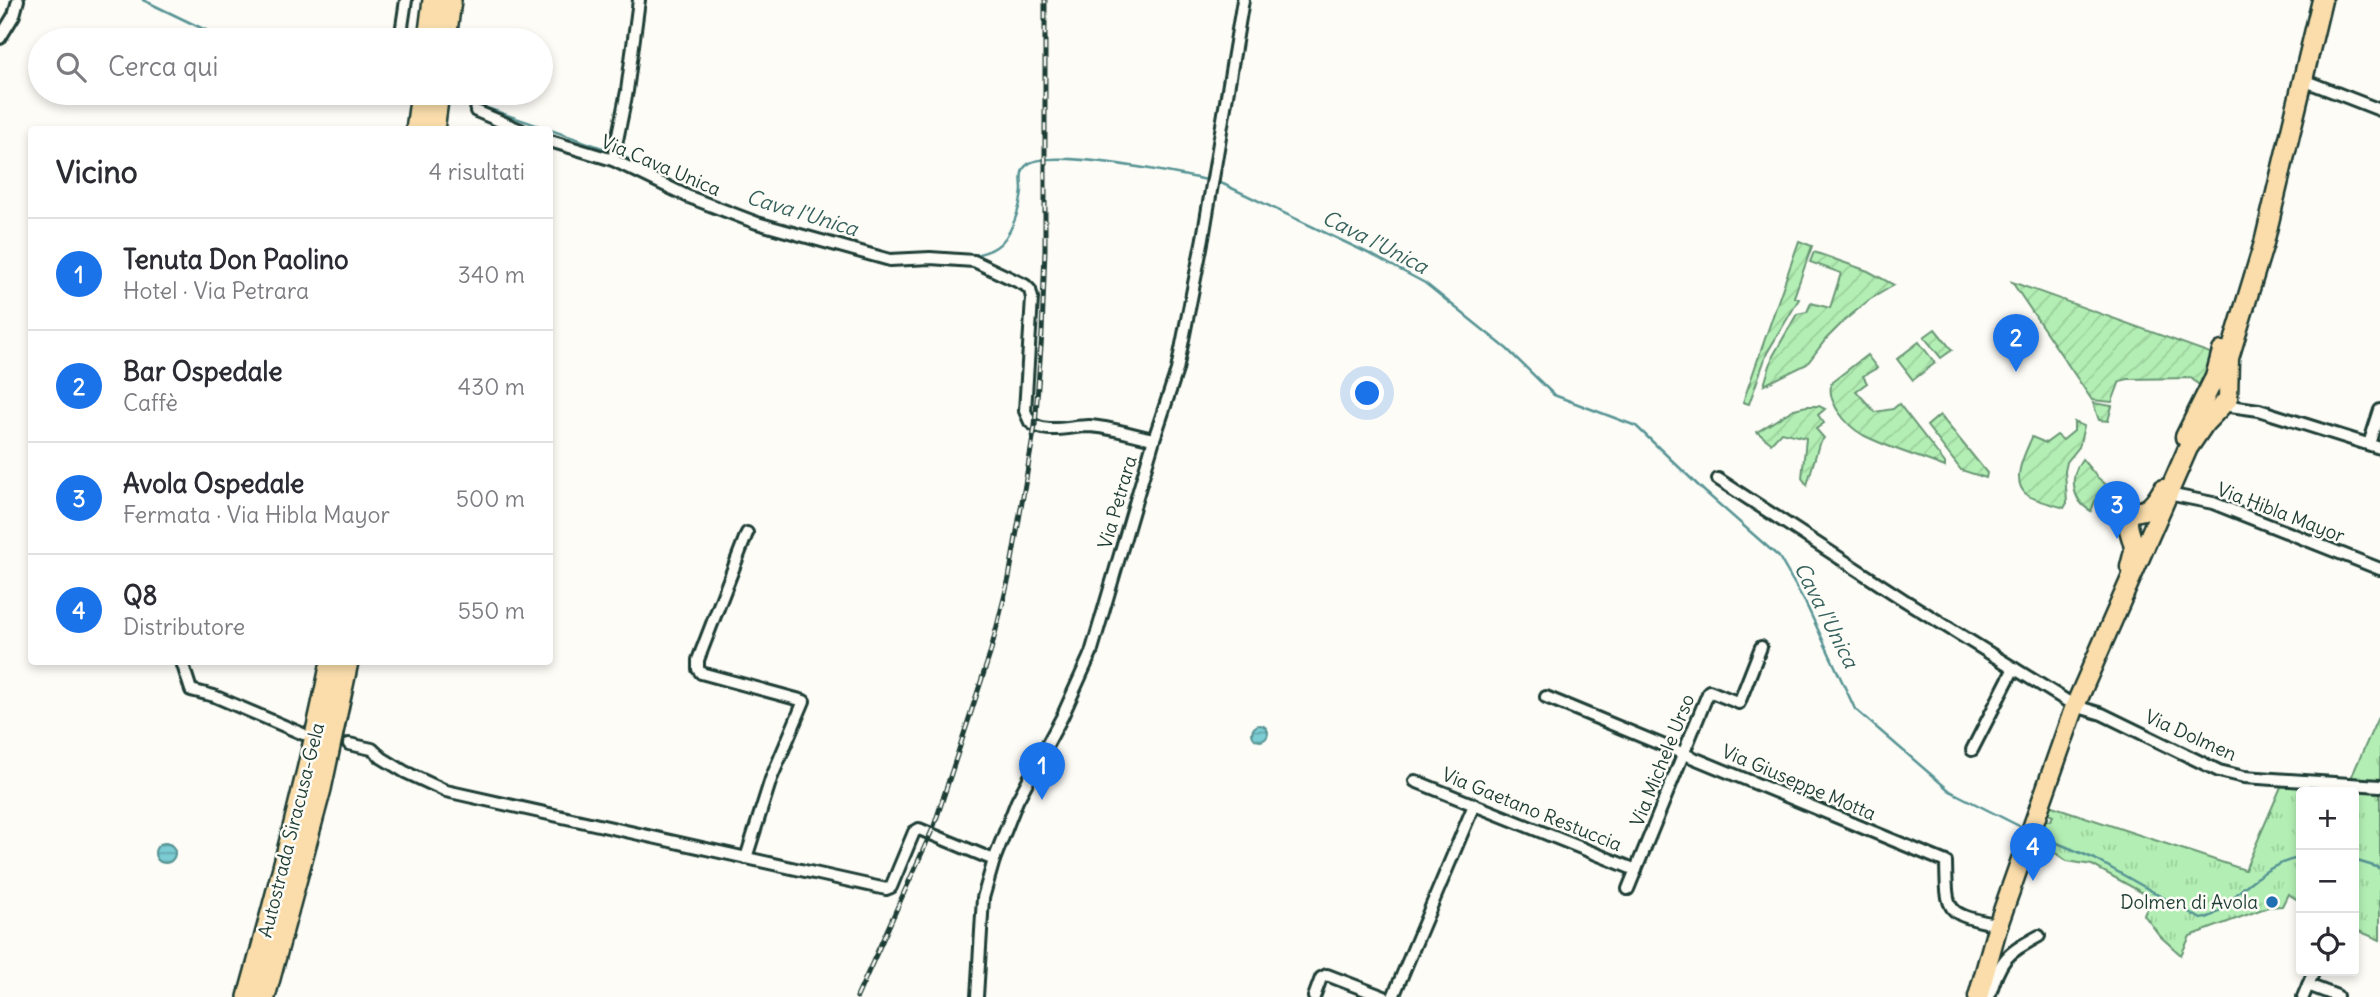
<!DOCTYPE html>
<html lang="it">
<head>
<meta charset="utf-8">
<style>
  :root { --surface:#fff; --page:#f2f2f3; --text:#2b2b33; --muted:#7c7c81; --line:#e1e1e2; --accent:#1a73e8 }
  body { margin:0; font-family:Delius,sans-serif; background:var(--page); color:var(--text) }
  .controls { position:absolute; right:21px; bottom:21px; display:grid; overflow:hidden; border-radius:7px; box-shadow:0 4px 10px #0003 }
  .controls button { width:63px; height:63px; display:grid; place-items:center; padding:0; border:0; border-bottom:2px solid var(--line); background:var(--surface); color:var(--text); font:35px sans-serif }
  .you { position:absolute; left:1368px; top:394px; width:24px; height:24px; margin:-18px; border:5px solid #fff; border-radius:50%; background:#1a73e8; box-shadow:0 0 0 10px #1a73e833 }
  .badge { display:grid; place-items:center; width:46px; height:46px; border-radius:50%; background:var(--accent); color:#fff; font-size:23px; font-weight:700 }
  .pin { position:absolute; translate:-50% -58px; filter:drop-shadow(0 2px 4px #0008) }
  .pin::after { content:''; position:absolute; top:37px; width:24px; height:21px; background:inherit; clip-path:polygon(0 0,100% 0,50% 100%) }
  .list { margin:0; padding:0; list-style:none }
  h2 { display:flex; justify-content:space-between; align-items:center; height:91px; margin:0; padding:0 28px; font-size:30px }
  h2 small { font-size:23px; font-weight:400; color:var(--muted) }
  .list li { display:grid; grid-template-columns:46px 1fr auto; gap:21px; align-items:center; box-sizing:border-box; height:112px; padding:0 28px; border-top:2px solid var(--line) }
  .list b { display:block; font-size:26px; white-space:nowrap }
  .list p { margin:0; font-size:23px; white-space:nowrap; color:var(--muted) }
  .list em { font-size:23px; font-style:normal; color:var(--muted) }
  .icon { flex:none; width:38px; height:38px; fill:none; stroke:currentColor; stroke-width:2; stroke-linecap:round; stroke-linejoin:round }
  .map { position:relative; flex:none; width:2380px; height:997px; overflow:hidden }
  .search { position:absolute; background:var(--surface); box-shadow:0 4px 10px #0003; left:28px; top:28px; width:525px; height:77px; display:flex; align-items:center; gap:18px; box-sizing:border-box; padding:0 24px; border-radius:38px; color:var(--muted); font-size:26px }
  .panel { position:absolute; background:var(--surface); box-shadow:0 4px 10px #0003; left:28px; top:126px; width:525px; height:539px; border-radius:7px }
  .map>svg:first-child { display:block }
</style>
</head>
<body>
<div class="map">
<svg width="2380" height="997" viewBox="0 0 2380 997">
  <defs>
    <pattern id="grass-tufts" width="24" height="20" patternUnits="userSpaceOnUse" patternTransform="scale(1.75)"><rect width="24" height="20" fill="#b3efb4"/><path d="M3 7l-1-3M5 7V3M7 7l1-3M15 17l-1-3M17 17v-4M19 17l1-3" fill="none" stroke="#9ace9b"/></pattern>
    <pattern id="garden-furrows" width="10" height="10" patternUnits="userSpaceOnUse" patternTransform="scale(1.75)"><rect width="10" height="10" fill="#b3efb4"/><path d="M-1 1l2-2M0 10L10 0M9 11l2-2" fill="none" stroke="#9ace9b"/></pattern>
    <pattern id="water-rules" width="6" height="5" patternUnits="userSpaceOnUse" patternTransform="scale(1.75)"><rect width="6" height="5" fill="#7bccd3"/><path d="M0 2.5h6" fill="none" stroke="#64a7ac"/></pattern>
  </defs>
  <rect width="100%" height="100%" fill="#fdfcf7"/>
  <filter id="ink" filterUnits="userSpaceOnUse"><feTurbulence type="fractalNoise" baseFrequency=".0143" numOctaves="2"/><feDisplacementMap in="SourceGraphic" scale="14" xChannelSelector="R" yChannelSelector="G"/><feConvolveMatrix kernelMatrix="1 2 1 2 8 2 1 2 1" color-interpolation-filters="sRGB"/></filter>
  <g filter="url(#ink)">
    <g fill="url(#grass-tufts)" stroke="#699674" stroke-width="2">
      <polygon points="2378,717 2380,718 2380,781 2351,778"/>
      <polygon points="2283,782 2294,787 2306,785 2380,790 2380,940 2354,929 2354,792 2301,792 2301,902 2288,894 2282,906 2268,907 2190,936 2181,955 2160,936 2144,915 2152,898 2092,865 2067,861 2038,841 2044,820 2050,821 2053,816 2046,813 2049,805 2245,870"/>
    </g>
    <g fill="url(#garden-furrows)" stroke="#699674" stroke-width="2">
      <polygon points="1799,241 1812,246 1794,297 1799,299 1767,353 1749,404 1743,402"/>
      <polygon points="1814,252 1868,271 1894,285 1869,300 1845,320 1826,339 1807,364 1764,385 1773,356 1797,314 1807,312 1811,303 1830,308 1841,273 1810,262"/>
      <polygon points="2012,282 2213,354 2199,385 2191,378 2128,379 2120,381 2112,402 2092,400"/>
      <polygon points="1935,329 1952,350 1941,358 1924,337"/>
      <polygon points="1919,342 1935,363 1913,380 1897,359"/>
      <path d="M1867 355 1877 368 1863 376 1867 383 1856 391 1875 412 1893 409 1899 404 1945 463V467C1918 456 1888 448 1863 435 1847 426 1825 401 1832 382Z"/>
      <polygon points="2093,403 2112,406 2108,421 2099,420"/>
      <polygon points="1807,406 1819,406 1825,409 1818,415 1824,423 1816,429 1824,438 1819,444 1807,485 1802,478 1806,438 1781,432 1771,443 1757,432 1794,409"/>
      <polygon points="1940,415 1987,473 1986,478 1961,470 1927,426"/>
      <path d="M2074 422 2084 426 2079 447 2067 462 2065 471 2067 503 2064 508C2053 504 2036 501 2027 495 2009 481 2026 452 2032 437L2046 443 2057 435 2063 440 2074 431Z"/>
      <path d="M2082 459 2097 477 2109 487 2106 496 2098 494 2091 511C2071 500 2069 476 2082 459Z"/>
    </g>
    <g fill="url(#water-rules)" stroke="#569393" stroke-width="2">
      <circle cx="1260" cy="733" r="8"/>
      <circle cx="165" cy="853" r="10"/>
    </g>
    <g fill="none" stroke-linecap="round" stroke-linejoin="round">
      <g stroke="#569393" stroke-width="2.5">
        <polyline points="143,0 218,36 277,40"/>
        <polyline points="449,93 461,99 611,151"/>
        <polyline points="617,153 692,192"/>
        <polyline points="1221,183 1374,256 1425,283 1507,349 1554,395 1636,426 1704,491 1779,557 1806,604 1855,709 1950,791 2023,828"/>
        <path d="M971 256C980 254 989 252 996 247 1011 238 1021 206 1022 190 1022 181 1019 171 1027 165 1047 147 1178 174 1207 180"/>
        <path d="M2036 834 2095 859 2201 919C2222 916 2231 897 2248 884 2263 872 2282 860 2301 858"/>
        <polyline points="2354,860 2380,868"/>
      </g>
      <defs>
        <g id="street">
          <polyline points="0,38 14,15 18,0"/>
          <polyline points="400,40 406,0"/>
          <polyline points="2303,80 2380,110"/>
          <polyline points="476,111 521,130"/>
          <path d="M550 141 613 160 689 197 757 223 890 260 930 258 974 261 1025 285 1030 290 1032 298 1025 411 1030 422C1045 435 1070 426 1089 426 1110 427 1133 435 1154 439"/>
          <polyline points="613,160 627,91 639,0"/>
          <polyline points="2223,405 2259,410 2380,448"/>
          <polyline points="2369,444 2380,410"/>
          <polyline points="1718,479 1904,600 2075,706 2102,714 2219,771 2244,777 2380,786"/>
          <polyline points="2168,494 2213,503 2380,569"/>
          <polyline points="182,662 191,690 214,696 303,734"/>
          <path d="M1546 697 1946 862C1947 915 1946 913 1998 925"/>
          <polyline points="349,744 372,749 382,758 405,772 446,791 886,889 891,887 914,832 919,829 994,860"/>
          <polyline points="1972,750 2014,668"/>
          <polyline points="1415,781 1636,870"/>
          <polyline points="746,858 771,779 804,701 701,673 698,669 698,660 747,533"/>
          <polyline points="1628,889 1709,691 1739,703 1761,647"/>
          <polyline points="2308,985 2337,996"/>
          <polyline points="977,997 983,898 994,860 1017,801 1062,717 1091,653 1154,439 1177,370 1203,238 1243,0"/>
          <polyline points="1314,997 1321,978 1327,975 1384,997"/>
          <polyline points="1393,997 1474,805"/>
          <path d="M1989 997C2001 959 2004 955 2039 936"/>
          <polyline points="2303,997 2314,971"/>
        </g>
        <g id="primary">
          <polyline points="2185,437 2215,377 2222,351"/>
          <path d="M2130 567C2131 562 2133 556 2134 550 2134 540 2125 526 2129 517 2133 510 2138 512 2144 510 2153 507 2159 496 2163 489"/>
          <polyline points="1978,997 1998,925 2075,706 2188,448 2205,423 2228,399 2229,358 2264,243 2322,0"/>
        </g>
        <g id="highway">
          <polyline points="428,40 433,0"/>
          <polyline points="446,40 451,0"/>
          <polyline points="416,130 421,93"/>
          <polyline points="434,130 439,93"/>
          <path d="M248 997C279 886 308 775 331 662"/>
          <polyline points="265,997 321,789 348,662"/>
        </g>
      </defs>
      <use href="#street" stroke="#1f3d34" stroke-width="16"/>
      <use href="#primary" stroke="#1f3d34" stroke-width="23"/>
      <use href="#highway" stroke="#1f3d34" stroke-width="24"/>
      <use href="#street" stroke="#fdfcf7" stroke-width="10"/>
      <use href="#primary" stroke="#faddab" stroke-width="18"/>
      <use href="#highway" stroke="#faddab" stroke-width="19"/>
      <defs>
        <polyline id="rail" points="857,997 934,826 990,654 1009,578 1035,426 1042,333 1045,249 1045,0"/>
      </defs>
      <use href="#rail" stroke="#1f3d34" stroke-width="5"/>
      <use href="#rail" stroke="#fdfcf7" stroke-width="2.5" stroke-dasharray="8" stroke-linecap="butt"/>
    </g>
  </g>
  <circle fill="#1f6fb2" stroke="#fdfcf7" stroke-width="2.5" cx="2272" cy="902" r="7"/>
  <g text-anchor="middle" stroke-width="5" stroke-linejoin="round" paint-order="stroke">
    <g font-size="19" fill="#1f3d34" stroke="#fdfcf7">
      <text transform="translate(661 165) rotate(23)" y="7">Via Cava Unica</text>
      <text transform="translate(1117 502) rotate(-74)" y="7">Via Petrara</text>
      <text transform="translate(2281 512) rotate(21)" y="7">Via Hibla Mayor</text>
      <text transform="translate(2191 735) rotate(24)" y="7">Via Dolmen</text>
      <text transform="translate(1662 760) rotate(-68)" y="7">Via Michele Urso</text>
      <text transform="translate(1799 782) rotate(23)" y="7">Via Giuseppe Motta</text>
      <text transform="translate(1532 809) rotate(22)" y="7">Via Gaetano Restuccia</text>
      <text transform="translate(291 830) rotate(-76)" y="7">Autostrada Siracusa-Gela</text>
    </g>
    <g font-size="19" fill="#1f3d34" stroke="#fdfcf7" text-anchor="end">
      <text x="2258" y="909">Dolmen di Avola</text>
    </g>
    <g font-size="21" font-style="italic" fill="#36615c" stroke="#fdfcf7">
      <text transform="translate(802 213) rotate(17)" y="7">Cava l'Unica</text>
      <text transform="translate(1375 242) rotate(27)" y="7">Cava l'Unica</text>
      <text transform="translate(1826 615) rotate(63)" y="7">Cava l'Unica</text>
    </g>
  </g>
</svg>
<div class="controls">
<button>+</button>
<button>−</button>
<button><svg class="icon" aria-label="locate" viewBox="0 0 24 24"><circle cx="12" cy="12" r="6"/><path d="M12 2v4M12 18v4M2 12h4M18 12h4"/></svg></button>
</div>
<div class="you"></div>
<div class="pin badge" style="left:1042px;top:800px">1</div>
<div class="pin badge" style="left:2016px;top:372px">2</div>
<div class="pin badge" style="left:2117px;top:539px">3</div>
<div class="pin badge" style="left:2033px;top:881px">4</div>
<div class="search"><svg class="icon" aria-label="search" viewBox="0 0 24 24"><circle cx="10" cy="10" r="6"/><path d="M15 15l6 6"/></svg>Cerca qui</div>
<section class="panel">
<h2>Vicino<small>4 risultati</small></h2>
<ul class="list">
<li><span class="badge">1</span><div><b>Tenuta Don Paolino</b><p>Hotel · Via Petrara</p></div><em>340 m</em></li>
<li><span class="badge">2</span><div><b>Bar Ospedale</b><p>Caffè</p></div><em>430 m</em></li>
<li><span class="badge">3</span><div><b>Avola Ospedale</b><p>Fermata · Via Hibla Mayor</p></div><em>500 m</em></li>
<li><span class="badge">4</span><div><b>Q8</b><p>Distributore</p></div><em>550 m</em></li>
</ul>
</section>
</div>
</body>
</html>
